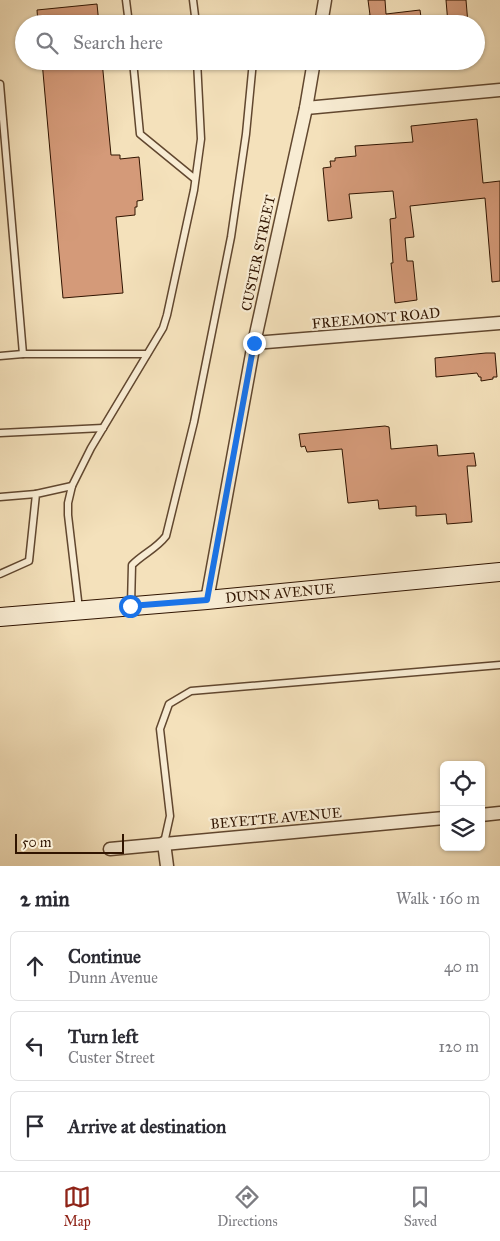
<!DOCTYPE html>
<html lang="en">
<head>
<meta charset="utf-8">
<style>
  :root { --surface:#fff; --page:#f7f7f7; --text:#2b2b33; --muted:#7c7c81; --line:#e1e1e2; --accent:#8f2418 }
  body { margin:0; font-family:"IM FELL Great Primer",serif; background:var(--page); color:var(--text) }
  .controls { position:absolute; right:15px; bottom:15px; display:grid; overflow:hidden; border-radius:8px; box-shadow:0 1px 4px #0004 }
  .controls button { width:45px; height:45px; display:grid; place-items:center; padding:0; border:0; border-bottom:1px solid var(--line); background:var(--surface); color:var(--text); font:25px sans-serif }
  .scale { position:absolute; left:15px; bottom:12px; width:109px; box-sizing:border-box; padding-left:5px; border:2px solid #301400; border-top:0; font-size:14px; line-height:18px; white-space:nowrap; color:#301400; -webkit-text-stroke:4px #f8ecd3; paint-order:stroke }
  .stop { position:absolute; width:15px; height:15px; margin:-11px; border:4px solid #1a73e8; border-radius:50%; background:#fff }
  .stop.end { background:#1a73e8; border-color:#fff; box-shadow:0 1px 5px #0008 }
  .list { margin:0; padding:0; list-style:none }
  h2 { display:flex; justify-content:space-between; align-items:center; height:65px; margin:0; padding:0 20px; font-size:21px }
  h2 small { font-size:16px; font-weight:400; color:var(--muted) }
  .list li { display:grid; grid-template-columns:32px 1fr auto; gap:15px; align-items:center; box-sizing:border-box; height:70px; margin:0 10px 10px; padding:0 10px; border:1px solid var(--line); border-radius:8px }
  .list b { display:block; font-size:19px; white-space:nowrap }
  .list p { margin:0; font-size:16px; white-space:nowrap; color:var(--muted) }
  .list em { font-size:16px; font-style:normal; color:var(--muted) }
  .icon { flex:none; width:28px; height:28px; fill:none; stroke:currentColor; stroke-width:2; stroke-linecap:round; stroke-linejoin:round }
  .map { position:relative; flex:none; width:500px; height:866px; overflow:hidden }
  .search { position:absolute; background:var(--surface); box-shadow:0 1px 4px #0004; left:15px; right:15px; top:15px; height:55px; display:flex; align-items:center; gap:12px; box-sizing:border-box; padding:0 18px; border-radius:28px; color:var(--muted); font-size:19px }
  .sheet { height:305px; background:var(--surface) }
  nav { display:flex; justify-content:space-around; align-items:center; box-sizing:border-box; height:70px; border-top:1px solid var(--line); background:var(--surface); font-size:14px; color:var(--muted) }
  nav a { display:grid; justify-items:center; gap:2px }
  nav .on { color:var(--accent) }
  .map>svg:first-child { display:block }
</style>
</head>
<body>
<div class="map">
<svg width="500" height="866" viewBox="0 0 500 866">
  <rect width="100%" height="100%" fill="#f4e1bb"/>
  <filter id="stains"><feTurbulence type="fractalNoise" baseFrequency=".004" numOctaves="4"/><feColorMatrix values="0 0 0 0 .2 0 0 0 0 .09 0 0 0 0 .02 0 0 0 .5 -.17"/></filter>
  <radialGradient id="worn" r=".72"><stop offset=".6" stop-color="#630" stop-opacity="0"/><stop offset="1" stop-color="#630" stop-opacity=".3"/></radialGradient>
  <g fill="#d49a79" stroke="#301400">
    <polygon points="368,0 385,0 386,14 420,10 422,24 367,24 366,16 370,15"/>
    <polygon points="446,0 466,0 468,24 448,24"/>
    <polygon points="97,4 99,24 38,24 37,10"/>
    <polygon points="42,61 102,61 111,155 120,155 120,159 139,157 143,200 137,201 137,207 135,207 135,215 116,217 123,293 63,298"/>
    <polygon points="477,119 483,183 500,181 500,281 492,282 485,198 410,206 414,237 405,238 407,261 413,261 417,300 395,303 391,263 393,263 390,219 396,218 393,191 349,194 352,218 328,221 323,168 331,167 330,161 335,161 335,158 356,156 355,146 413,142 411,126"/>
    <polygon points="486,353 495,353 497,377 493,377 493,379 481,381 481,377 479,377 477,373 436,377 435,358"/>
    <polygon points="385,426 389,427 391,449 437,445 438,456 474,453 476,466 467,466 472,522 447,524 446,514 416,516 416,506 379,509 378,500 348,503 342,449 307,452 305,446 301,447 299,434"/>
  </g>
  <g fill="none" stroke-linecap="round" stroke-linejoin="round">
    <defs>
      <g id="service">
        <polyline points="126,0 129,24"/>
        <polyline points="193,0 196,24"/>
        <polyline points="133,61 140,134 195,179"/>
        <polyline points="0,84 23,354"/>
        <polyline points="0,356 23,354 147,354"/>
        <polyline points="0,433 103,428"/>
        <polyline points="0,497 36,494"/>
        <polyline points="0,574 29,561 36,494 72,486"/>
        <path d="M131 605 132 565C144 553 156 549 166 536L194 422 231 237 246 134 253 61"/>
        <polyline points="79,609 68,515 68,503 72,486 91,448 163,328 167,315 194,190 201,139 197,61"/>
        <polyline points="164,843 170,816 160,729 169,704 191,691 500,665"/>
      </g>
      <g id="minor">
        <polyline points="321,24 325,0"/>
        <polyline points="306,108 500,90"/>
        <polyline points="254,343 500,323"/>
        <polyline points="207,600 254,343 306,108 314,61"/>
        <polyline points="481,815 500,813"/>
        <polyline points="164,843 167,866"/>
        <polyline points="110,849 444,818"/>
      </g>
      <polyline id="secondary" points="0,617 207,600 500,572"/>
    </defs>
    <use href="#service" stroke="#61472f" stroke-width="9"/>
    <use href="#minor" stroke="#61472f" stroke-width="15"/>
    <use href="#secondary" stroke="#301400" stroke-width="20"/>
    <use href="#service" stroke="#f8ecd3" stroke-width="6"/>
    <use href="#minor" stroke="#f8ecd3" stroke-width="12"/>
    <use href="#secondary" stroke="#f8ecd3" stroke-width="18"/>
  </g>
  <g fill="none" stroke-linecap="round" stroke-linejoin="round">
    <polyline stroke="#1a73e8" stroke-width="6" points="130,606 207,600 254,343"/>
  </g>
  <g text-anchor="middle" stroke-width="4.5" stroke-linejoin="round" paint-order="stroke">
    <g font-size="14" fill="#301400" stroke="#f8ecd3">
      <text transform="translate(258 253) rotate(-78)" y="5">CUSTER STREET</text>
      <text transform="translate(376 318) rotate(-5)" y="5">FREEMONT ROAD</text>
      <text transform="translate(280 593) rotate(-5)" y="5">DUNN AVENUE</text>
      <text transform="translate(276 818) rotate(-5)" y="5">BEYETTE AVENUE</text>
    </g>
  </g>
  <rect width="100%" height="100%" filter="url(#stains)"/>
  <rect width="100%" height="100%" fill="url(#worn)"/>
</svg>
<div class="controls">
<button><svg class="icon" aria-label="locate" viewBox="0 0 24 24"><circle cx="12" cy="12" r="6"/><path d="M12 2v4M12 18v4M2 12h4M18 12h4"/></svg></button>
<button><svg class="icon" aria-label="layers" viewBox="0 0 24 24"><path d="M12 4l9 5-9 5-9-5zM3 14l9 5 9-5"/></svg></button>
</div>
<div class="scale">50 m</div>
<div class="stop" style="left:130px;top:606px"></div>
<div class="stop end" style="left:254px;top:343px"></div>
<div class="search"><svg class="icon" aria-label="search" viewBox="0 0 24 24"><circle cx="10" cy="10" r="6"/><path d="M15 15l6 6"/></svg>Search here</div>
</div>
<section class="sheet">
<h2>2 min<small>Walk · 160 m</small></h2>
<ul class="list">
<li><svg class="icon" aria-label="ahead" viewBox="0 0 24 24"><path d="M12 20V5M6 11l6-6 6 6"/></svg><div><b>Continue</b><p>Dunn Avenue</p></div><em>40 m</em></li>
<li><svg class="icon" aria-label="left" viewBox="0 0 24 24"><path d="M17 20v-9H6M10 6l-5 5 5 5"/></svg><div><b>Turn left</b><p>Custer Street</p></div><em>120 m</em></li>
<li><svg class="icon" aria-label="arrive" viewBox="0 0 24 24"><path d="M6 21V4h12l-3 4 3 4H6"/></svg><div><b>Arrive at destination</b></div></li>
</ul>
</section>
<nav>
<a class="on"><svg class="icon" aria-label="map" viewBox="0 0 24 24"><path d="M3 6l6-2 6 2 6-2v14l-6 2-6-2-6 2zM9 4v14M15 6v14"/></svg>Map</a>
<a><svg class="icon" aria-label="directions" viewBox="0 0 24 24"><path d="M12 3l9 9-9 9-9-9zM9 14v-3h6M13 9l2 2-2 2"/></svg>Directions</a>
<a><svg class="icon" aria-label="saved" viewBox="0 0 24 24"><path d="M7 4h10v16l-5-4-5 4z"/></svg>Saved</a>
</nav>
</body>
</html>
